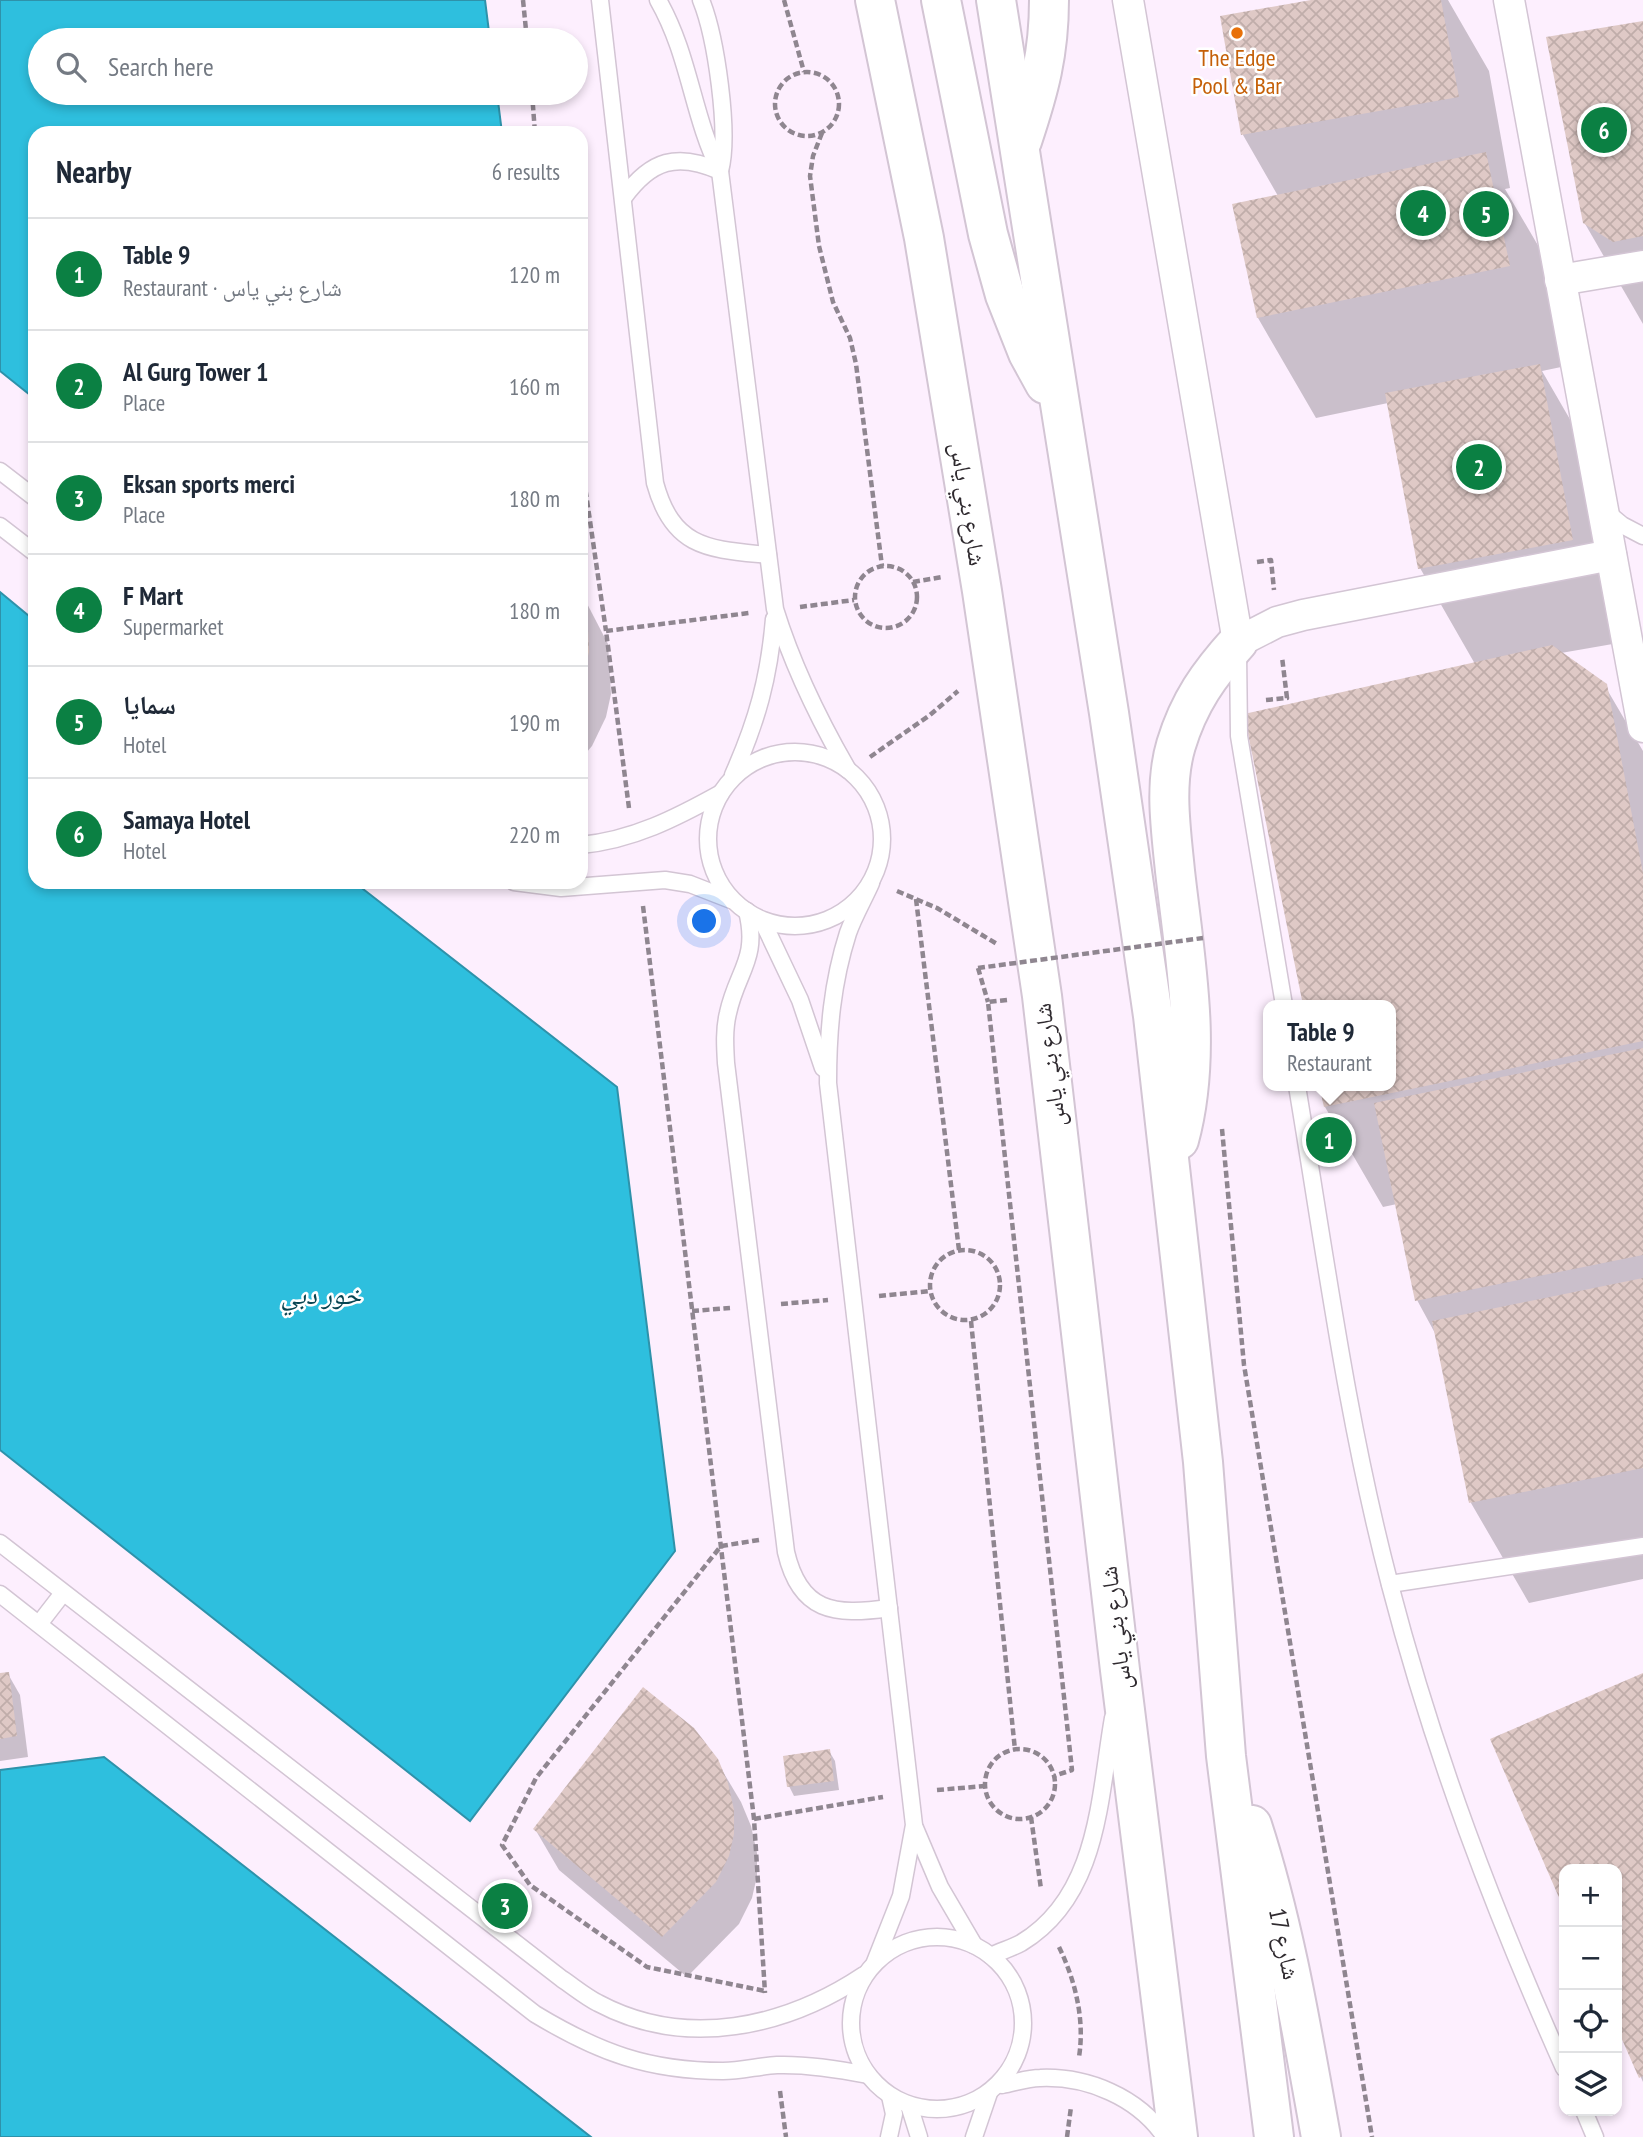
<!DOCTYPE html>
<html lang="en">
<head>
<meta charset="utf-8">
<style>
  :root { --surface:#fff; --page:#f2f2f3; --text:#1f2937; --muted:#747a83; --line:#e0e1e3; --accent:#0b8043 }
  body { margin:0; font-family:"PT Sans Narrow","Noto Naskh Arabic",sans-serif; background:var(--page); color:var(--text) }
  .controls { position:absolute; right:21px; bottom:21px; display:grid; overflow:hidden; border-radius:14px; box-shadow:0 4px 10px #0003 }
  .controls button { width:63px; height:63px; display:grid; place-items:center; padding:0; border:0; border-bottom:2px solid var(--line); background:var(--surface); color:var(--text); font:35px sans-serif }
  .you { position:absolute; left:705px; top:922px; width:24px; height:24px; margin:-18px; border:5px solid #fff; border-radius:50%; background:#1a73e8; box-shadow:0 0 0 10px #1a73e833 }
  .badge { display:grid; place-items:center; width:46px; height:46px; border-radius:50%; background:var(--accent); color:#fff; font-size:23px; font-weight:700 }
  .pin { position:absolute; translate:-50% -50%; border:4px solid #fff; box-shadow:0 2px 7px #0006 }
  .popup { position:absolute; left:1263px; top:1000px; width:133px; height:91px; box-sizing:border-box; display:grid; place-content:center; border-radius:14px; background:var(--surface); filter:drop-shadow(0 2px 5px #0005); font-size:23px; white-space:nowrap; color:var(--muted) }
  .popup b { font-size:26px; color:var(--text) }
  .popup::after { content:''; position:absolute; left:50%; top:100%; margin-left:-14px; border:14px solid transparent; border-top-color:var(--surface) }
  .list { margin:0; padding:0; list-style:none }
  h2 { display:flex; justify-content:space-between; align-items:center; height:91px; margin:0; padding:0 28px; font-size:30px }
  h2 small { font-size:23px; font-weight:400; color:var(--muted) }
  .list li { display:grid; grid-template-columns:46px 1fr auto; gap:21px; align-items:center; box-sizing:border-box; height:112px; padding:0 28px; border-top:2px solid var(--line) }
  .list b { display:block; font-size:26px; white-space:nowrap }
  .list p { margin:0; font-size:23px; white-space:nowrap; color:var(--muted) }
  .list em { font-size:23px; font-style:normal; color:var(--muted) }
  .icon { flex:none; width:38px; height:38px; fill:none; stroke:currentColor; stroke-width:2; stroke-linecap:round; stroke-linejoin:round }
  .map { position:relative; flex:none; width:1643px; height:2137px; overflow:hidden }
  .search { position:absolute; background:var(--surface); box-shadow:0 4px 10px #0003; left:28px; top:28px; width:560px; height:77px; display:flex; align-items:center; gap:18px; box-sizing:border-box; padding:0 24px; border-radius:38px; color:var(--muted); font-size:26px }
  .panel { position:absolute; background:var(--surface); box-shadow:0 4px 10px #0003; left:28px; top:126px; width:560px; height:763px; border-radius:21px }
  .map>svg:first-child { display:block }
</style>
</head>
<body>
<div class="map">
<svg width="1643" height="2137" viewBox="0 0 1643 2137">
  <defs>
    <pattern id="building-cross-hatch" width="8" height="8" patternUnits="userSpaceOnUse" patternTransform="scale(1.75)"><rect width="8" height="8" fill="#dfc9c6"/><path d="M0 0l8 8M0 8l8-8" fill="none" stroke="#c0adaa"/></pattern>
  </defs>
  <rect width="100%" height="100%" fill="#fdeffe"/>
  <g fill="#2ebfde" stroke="#2e92aa" stroke-width="2">
    <polygon points="0,0 485,0 490,40 40,40 40,93 497,93 502,133 35,133 35,399 0,371"/>
    <polygon points="0,592 35,621 35,882 354,882 617,1087 675,1551 470,1821 0,1450"/>
    <polygon points="104,1757 591,2137 0,2137 0,1770"/>
  </g>
  <g fill="#0003">
    <polygon points="1323,0 1448,0 1489,71 1510,188 1505,189 1543,254 1566,366 1542,371 1597,466 1630,641 1561,653 1605,686 1643,751 1643,1579 1529,1603 1471,1503 1436,1335 1417,1300 1397,1204 1383,1207 1325,1107 1321,1086 1390,1086 1390,1005 1305,1005 1247,716 1475,664 1420,568 1388,403 1316,418 1258,318 1235,206 1278,196 1243,135 1222,18"/>
    <polygon points="1643,23 1643,324 1584,222"/>
    <polygon points="581,592 608,644 611,694 606,717 592,746 581,759"/>
    <polygon points="8,1674 20,1695 28,1757 0,1761 0,1675"/>
    <polygon points="1643,1675 1643,2082 1617,2024 1617,1869 1564,1869 1564,1904 1492,1740"/>
    <polygon points="829,1751 835,1761 839,1790 794,1796 789,1786"/>
    <polygon points="716,1760 741,1802 751,1826 757,1853 757,1876 752,1898 739,1924 687,1977 559,1870 535,1829"/>
  </g>
  <g fill="url(#building-cross-hatch)">
    <polygon points="1311,0 1441,0 1459,97 1241,135 1220,16"/>
    <polygon points="1643,21 1643,236 1613,242 1583,223 1546,37"/>
    <polygon points="1486,152 1510,266 1257,318 1232,204"/>
    <polygon points="1540,364 1573,540 1418,569 1385,393"/>
    <polygon points="581,593 585,601 588,630 589,652 582,679"/>
    <polygon points="1552,645 1607,684 1643,873 1643,1041 1324,1107 1319,1086 1390,1086 1390,1005 1303,1005 1244,714"/>
    <polygon points="1643,1048 1643,1255 1415,1301 1374,1103"/>
    <polygon points="1643,1278 1643,1468 1469,1503 1432,1321"/>
    <polygon points="9,1672 17,1736 0,1739 0,1673"/>
    <polygon points="1643,1673 1643,2076 1639,2078 1617,2028 1617,1869 1564,1869 1564,1909 1490,1739"/>
    <polygon points="643,1687 694,1728 718,1759 728,1783 734,1810 734,1834 729,1856 716,1882 662,1937 533,1829"/>
    <polygon points="830,1749 834,1781 787,1787 783,1756"/>
  </g>
  <g fill="none" stroke-linecap="round" stroke-linejoin="round">
    <defs>
      <g id="lane">
        <path d="M600 0 655 483C673 549 709 549 768 555"/>
        <path d="M658 0C690 56 692 115 720 171L775 609C793 667 818 718 848 770"/>
        <path d="M701 0C716 37 730 133 720 171"/>
        <path d="M624 197C651 160 677 152 720 171"/>
        <polyline points="0,471 35,498"/>
        <polyline points="1604,510 1622,525 1643,536"/>
        <polyline points="0,526 35,553"/>
        <polyline points="1238,651 1239,736 1284,1005"/>
        <circle cx="795" cy="839" r="87"/>
        <path d="M733 775C757 721 769 678 774 619"/>
        <path d="M581 845C633 840 676 818 721 793"/>
        <polyline points="514,882 561,888 665,880 690,884 731,900"/>
        <path d="M871 883C864 899 854 916 848 933 832 983 828 1031 828 1083L914 1825 901 1896 875 1962"/>
        <path d="M747 911C759 959 737 971 728 1013 724 1029 725 1046 726 1063L786 1552C800 1612 834 1616 889 1608"/>
        <polyline points="762,920 800,1000 823,1068"/>
        <path d="M1297 1086C1325 1253 1347 1422 1390 1585 1434 1754 1493 1909 1564 2068"/>
        <path d="M0 1543 562 1979C574 1987 586 1997 598 2003 686 2050 786 2027 864 1975"/>
        <polyline points="1390,1584 1643,1546"/>
        <path d="M0 1594 535 2014C598 2052 648 2071 723 2071 741 2071 759 2066 777 2065 808 2064 838 2069 868 2075"/>
        <polyline points="39,1624 63,1593"/>
        <polyline points="915,1828 940,1887 974,1945"/>
        <circle cx="937" cy="2023" r="86"/>
        <path d="M991 1956C1001 1951 1012 1948 1021 1943 1099 1896 1099 1798 1113 1718"/>
        <path d="M1002 2085C1014 2083 1027 2078 1040 2078 1087 2076 1138 2097 1165 2137"/>
        <polyline points="909,2105 919,2137"/>
        <polyline points="1584,2111 1595,2137"/>
        <polyline points="889,2137 894,2114 890,2096"/>
        <polyline points="974,2137 989,2093"/>
      </g>
      <g id="street">
        <polyline points="1128,0 1238,642 1277,622 1303,615 1611,555"/>
        <polyline points="1509,0 1643,727"/>
        <polyline points="1560,280 1643,266"/>
      </g>
      <g id="secondary">
        <polyline points="875,0 924,238 982,591 1042,996 1120,1670 1178,2137"/>
        <polyline points="941,0 988,234 1005,295 1028,353 1045,384"/>
        <polyline points="996,0 1109,713 1153,1016 1203,1462 1226,1756 1274,2137"/>
        <path d="M1022 141C1039 90 1049 54 1049 0"/>
        <path d="M1179 1140C1203 1052 1185 960 1175 871 1171 830 1164 785 1176 745 1189 702 1209 674 1238 642"/>
        <path d="M1252 1825C1285 1927 1302 2032 1321 2137"/>
      </g>
    </defs>
    <use href="#lane" stroke="#d3c5d4" stroke-width="19"/>
    <use href="#street" stroke="#d3c5d4" stroke-width="33"/>
    <use href="#secondary" stroke="#d3c5d4" stroke-width="42"/>
    <g stroke="#8f8690" stroke-width="4.5" stroke-dasharray="7 3.5" stroke-linecap="butt">
      <polyline points="523,0 527,40"/>
      <polyline points="784,0 804,72"/>
      <circle cx="807" cy="104" r="32"/>
      <polyline points="532,93 535,133"/>
      <polyline points="822,133 813,156 810,176 819,246 833,302 850,338 856,364 882,566"/>
      <polyline points="581,459 606,631"/>
      <polyline points="1257,562 1271,560 1274,590"/>
      <circle cx="886" cy="597" r="31"/>
      <polyline points="913,582 942,577"/>
      <polyline points="800,607 854,600"/>
      <polyline points="1266,700 1287,698 1282,657"/>
      <polyline points="870,757 930,715 958,691"/>
      <polyline points="629,808 606,631 749,613"/>
      <polyline points="897,891 937,908 997,944"/>
      <polyline points="916,899 959,1250"/>
      <polyline points="643,906 754,1819 765,1993"/>
      <polyline points="978,968 988,1002"/>
      <polyline points="1007,1000 988,1002 1072,1770 1054,1776"/>
      <polyline points="1222,1129 1244,1365 1372,2137"/>
      <circle cx="965" cy="1285" r="35"/>
      <polyline points="879,1296 930,1291"/>
      <polyline points="781,1304 828,1300"/>
      <polyline points="692,1311 730,1308"/>
      <polyline points="971,1321 1015,1750"/>
      <polyline points="759,1540 721,1546 536,1778 502,1845 530,1885 647,1967 765,1991"/>
      <circle cx="1020" cy="1784" r="35"/>
      <polyline points="937,1790 985,1786"/>
      <polyline points="1031,1817 1041,1889"/>
      <polyline points="754,1819 883,1797"/>
      <path d="M1059 1947C1075 1980 1085 2019 1079 2057"/>
      <polyline points="780,2091 786,2137"/>
      <polyline points="1067,2137 1071,2107"/>
    </g>
    <use href="#lane" stroke="#fff" stroke-width="16"/>
    <use href="#street" stroke="#fff" stroke-width="30"/>
    <use href="#secondary" stroke="#fff" stroke-width="38"/>
    <polyline stroke="#8f8690" stroke-width="4.5" stroke-dasharray="7 3.5" stroke-linecap="butt" points="978,968 1203,938"/>
  </g>
  <circle fill="#e8710a" stroke="#fff" stroke-width="2.5" cx="1237" cy="33" r="7"/>
  <g text-anchor="middle" stroke-width="5" stroke-linejoin="round" paint-order="stroke">
    <g font-size="24" fill="#c56008" stroke="#fff">
      <text x="1237" y="66">The Edge<tspan x="1237" dy="28">Pool &amp; Bar</tspan></text>
    </g>
    <g font-size="24" fill="#2f2a2f" stroke="#fff">
      <text transform="translate(968 504) rotate(81)" y="8">شارع بني ياس</text>
      <text transform="translate(1050 1065) rotate(-97)" y="8">شارع بني ياس</text>
      <text transform="translate(1116 1628) rotate(-97)" y="8">شارع بني ياس</text>
      <text transform="translate(1284 1944) rotate(78)" y="8">شارع 17</text>
    </g>
    <g font-size="26" font-style="italic" fill="#074552" stroke="#fff">
      <text x="321" y="1304">خور دبي</text>
    </g>
  </g>
</svg>
<div class="controls">
<button>+</button>
<button>−</button>
<button><svg class="icon" aria-label="locate" viewBox="0 0 24 24"><circle cx="12" cy="12" r="6"/><path d="M12 2v4M12 18v4M2 12h4M18 12h4"/></svg></button>
<button><svg class="icon" aria-label="layers" viewBox="0 0 24 24"><path d="M12 4l9 5-9 5-9-5zM3 14l9 5 9-5"/></svg></button>
</div>
<div class="you"></div>
<div class="pin badge" style="left:1329px;top:1140px">1</div>
<div class="popup"><b>Table 9</b>Restaurant</div>
<div class="pin badge" style="left:1479px;top:467px">2</div>
<div class="pin badge" style="left:505px;top:1906px">3</div>
<div class="pin badge" style="left:1423px;top:213px">4</div>
<div class="pin badge" style="left:1486px;top:214px">5</div>
<div class="pin badge" style="left:1604px;top:130px">6</div>
<div class="search"><svg class="icon" aria-label="search" viewBox="0 0 24 24"><circle cx="10" cy="10" r="6"/><path d="M15 15l6 6"/></svg>Search here</div>
<section class="panel">
<h2>Nearby<small>6 results</small></h2>
<ul class="list">
<li><span class="badge">1</span><div><b>Table 9</b><p>Restaurant · شارع بني ياس</p></div><em>120 m</em></li>
<li><span class="badge">2</span><div><b>Al Gurg Tower 1</b><p>Place</p></div><em>160 m</em></li>
<li><span class="badge">3</span><div><b>Eksan sports merci</b><p>Place</p></div><em>180 m</em></li>
<li><span class="badge">4</span><div><b>F Mart</b><p>Supermarket</p></div><em>180 m</em></li>
<li><span class="badge">5</span><div><b>سمايا</b><p>Hotel</p></div><em>190 m</em></li>
<li><span class="badge">6</span><div><b>Samaya Hotel</b><p>Hotel</p></div><em>220 m</em></li>
</ul>
</section>
</div>
</body>
</html>
